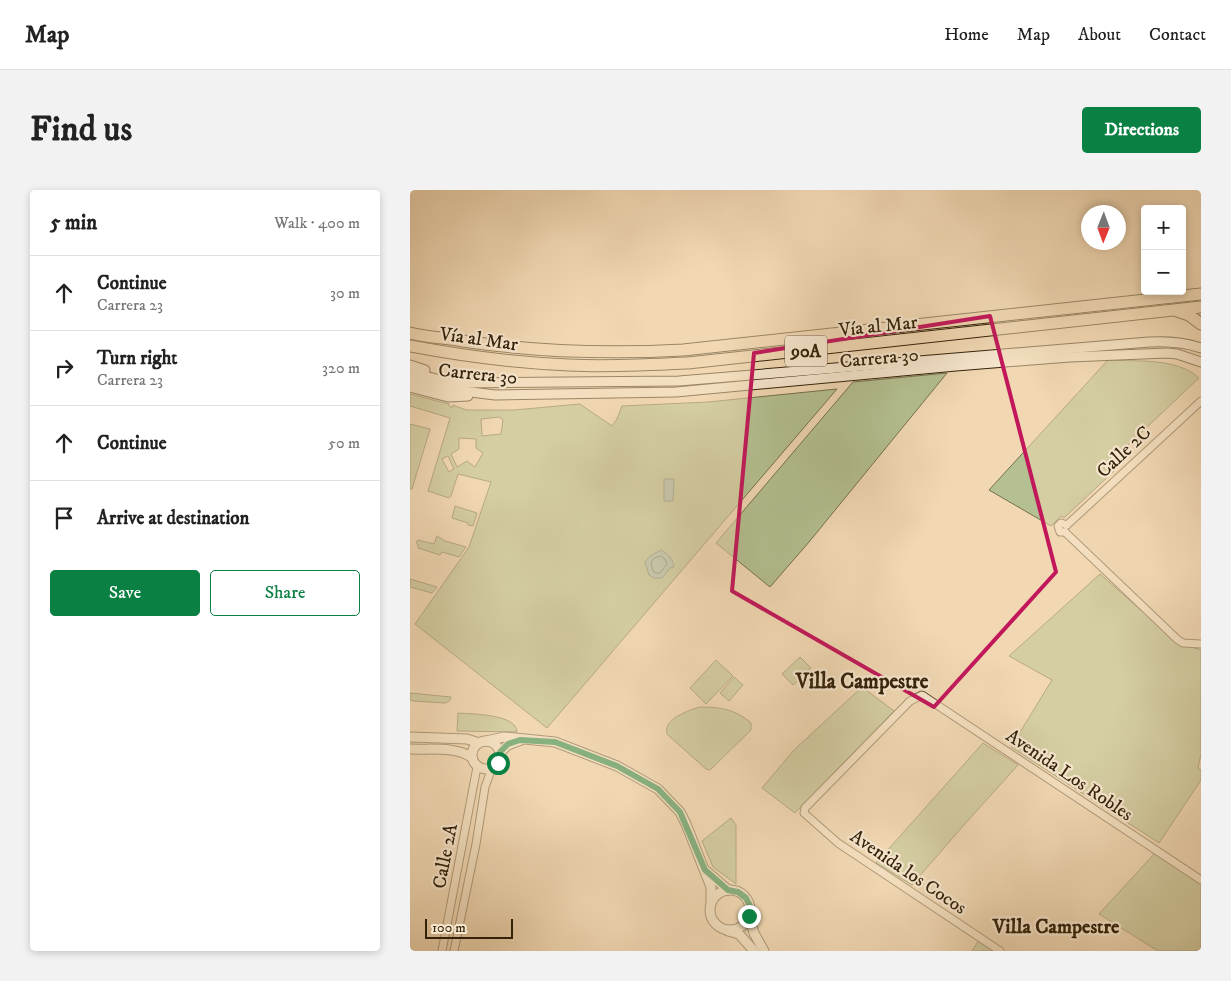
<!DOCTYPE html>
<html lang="en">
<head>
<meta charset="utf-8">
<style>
  :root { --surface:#fff; --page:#f2f2f2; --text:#222; --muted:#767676; --line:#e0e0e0; --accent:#0b8043 }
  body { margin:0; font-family:"IM FELL DW Pica",serif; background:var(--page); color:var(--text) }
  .controls { position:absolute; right:15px; top:15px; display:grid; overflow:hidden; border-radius:5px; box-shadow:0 2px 8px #0003 }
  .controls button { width:45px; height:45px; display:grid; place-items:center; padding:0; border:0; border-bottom:1px solid var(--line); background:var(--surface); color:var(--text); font:25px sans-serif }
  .compass { position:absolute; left:671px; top:15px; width:45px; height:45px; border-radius:50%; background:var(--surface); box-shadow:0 2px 8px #0003; rotate:181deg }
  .scale { position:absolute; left:15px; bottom:12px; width:88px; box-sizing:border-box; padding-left:5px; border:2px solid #332108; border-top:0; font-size:14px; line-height:18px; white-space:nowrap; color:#332108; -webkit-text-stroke:4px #f6e6ce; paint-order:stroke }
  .stop { position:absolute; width:15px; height:15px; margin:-11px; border:4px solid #0b8043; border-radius:50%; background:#fff }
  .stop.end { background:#0b8043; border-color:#fff; box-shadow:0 1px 5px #0008 }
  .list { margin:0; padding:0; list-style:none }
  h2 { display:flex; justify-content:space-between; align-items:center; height:65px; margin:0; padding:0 20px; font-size:21px }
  h2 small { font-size:16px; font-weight:400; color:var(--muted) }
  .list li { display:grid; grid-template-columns:32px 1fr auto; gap:15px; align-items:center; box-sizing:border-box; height:75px; padding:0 20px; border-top:1px solid var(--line) }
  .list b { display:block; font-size:19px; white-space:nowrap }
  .list p { margin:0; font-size:16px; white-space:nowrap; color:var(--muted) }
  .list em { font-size:16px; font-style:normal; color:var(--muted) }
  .actions { display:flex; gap:10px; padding:15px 20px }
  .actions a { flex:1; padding:11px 0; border:1px solid var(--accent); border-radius:5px; text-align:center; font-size:18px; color:var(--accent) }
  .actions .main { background:var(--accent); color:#fff }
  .icon { flex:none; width:28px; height:28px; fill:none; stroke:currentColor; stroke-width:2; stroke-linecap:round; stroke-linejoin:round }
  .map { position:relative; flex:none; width:791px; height:761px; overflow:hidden; border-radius:5px }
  header { display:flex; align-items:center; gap:30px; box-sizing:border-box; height:70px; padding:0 25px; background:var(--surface); border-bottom:1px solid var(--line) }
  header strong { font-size:24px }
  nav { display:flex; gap:28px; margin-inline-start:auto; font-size:18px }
  .intro { display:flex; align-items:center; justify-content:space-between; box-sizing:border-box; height:120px; padding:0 30px }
  h1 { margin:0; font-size:35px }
  .button { padding:12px 22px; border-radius:5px; background:var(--accent); color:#fff; font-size:18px; font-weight:700 }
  main { display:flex; gap:30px; padding:0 30px }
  aside { flex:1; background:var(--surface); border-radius:5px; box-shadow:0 2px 8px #0003 }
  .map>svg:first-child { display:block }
</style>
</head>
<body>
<header>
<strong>Map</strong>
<nav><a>Home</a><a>Map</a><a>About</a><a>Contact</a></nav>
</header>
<div class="intro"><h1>Find us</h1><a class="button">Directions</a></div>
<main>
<aside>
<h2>5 min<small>Walk · 400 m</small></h2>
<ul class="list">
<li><svg class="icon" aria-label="ahead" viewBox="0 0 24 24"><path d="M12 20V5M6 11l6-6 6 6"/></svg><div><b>Continue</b><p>Carrera 23</p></div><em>30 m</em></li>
<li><svg class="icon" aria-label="right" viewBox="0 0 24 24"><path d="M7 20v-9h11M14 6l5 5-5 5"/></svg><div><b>Turn right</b><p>Carrera 23</p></div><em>320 m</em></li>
<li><svg class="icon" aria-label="ahead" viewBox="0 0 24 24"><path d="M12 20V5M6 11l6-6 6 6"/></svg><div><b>Continue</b></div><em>50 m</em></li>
<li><svg class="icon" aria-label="arrive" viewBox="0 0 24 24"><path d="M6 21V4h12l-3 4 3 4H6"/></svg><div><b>Arrive at destination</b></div></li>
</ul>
<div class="actions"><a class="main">Save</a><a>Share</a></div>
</aside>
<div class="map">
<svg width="791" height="761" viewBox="0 0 791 761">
  <rect width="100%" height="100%" fill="#f1d8b3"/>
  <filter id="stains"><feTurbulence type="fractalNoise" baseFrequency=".004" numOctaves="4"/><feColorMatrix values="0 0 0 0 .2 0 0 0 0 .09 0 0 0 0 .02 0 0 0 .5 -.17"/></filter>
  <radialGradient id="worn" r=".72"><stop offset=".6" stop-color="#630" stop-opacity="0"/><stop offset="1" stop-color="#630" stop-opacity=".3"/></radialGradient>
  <g fill="#b4c091" stroke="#74704c" fill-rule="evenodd">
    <path d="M698 170C727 172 766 167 789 188L715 258 721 265 654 328 651 326 641 336 579 300Z"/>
    <polygon points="537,183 399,352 360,397 306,353 443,192"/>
    <path d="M427 199 137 538 5 434 59 357 81 292 48 284 41 306 39 308 18 301 40 228 0 216V204L39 214V216L42 218 43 215 56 220H104L170 214 202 236 207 229 212 216 298 212ZM89 227 93 230 91 244 72 246 71 229ZM49 248 66 249V258L73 263 65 277 57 271 47 277 41 264 49 259ZM38 266 44 279 39 282 32 269Z"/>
    <polygon points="0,234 20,239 2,299 0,299"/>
    <polygon points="45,316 67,323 63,336 58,335 58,333 42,328"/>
    <polygon points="27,346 35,351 56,357 49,367 32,362 30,365 8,358 8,355 6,352 8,350 24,354"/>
    <polygon points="690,384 768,453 791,460 791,564 788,578 791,580 791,590 749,653 601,557 642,490 599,466"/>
    <polygon points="0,389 27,397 22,403 0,397"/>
    <polygon points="390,467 401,478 383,495 372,484"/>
    <polygon points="306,470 323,486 296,514 280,498"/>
    <polygon points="324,487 333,495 319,511 310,503"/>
    <polygon points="452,497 484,521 385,623 352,598 384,560"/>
    <path d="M0 503 41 507C41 510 38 512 35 513L4 511 0 510Z"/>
    <path d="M290 517C309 517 325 519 341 533V540L300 580 296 579 257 544C253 529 279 520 290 517Z"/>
    <path d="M48 523C61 524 107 524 107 542L47 541Z"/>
    <polygon points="573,553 608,575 553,636 502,695 466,673"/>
    <polygon points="321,628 326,635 326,694 303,677 292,651"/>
    <polygon points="745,663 791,693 791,761 748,761 689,724"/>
    <polygon points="569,750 584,761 562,761"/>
  </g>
  <g fill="#9bb9ae" stroke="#717c6c">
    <polygon points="254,289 264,289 263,311 254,311"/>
    <path d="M251 360C257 363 264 370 264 377L260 378 252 388H244L239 385 235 372 240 366Z"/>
  </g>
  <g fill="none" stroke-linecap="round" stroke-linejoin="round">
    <polygon stroke="#676d5b" stroke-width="1" points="251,366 255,369 257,374 250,383 246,383 243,381 241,373 243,369"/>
    <defs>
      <g id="minor">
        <polyline points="657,335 791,211"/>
        <polyline points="655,342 768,450 773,453 791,454"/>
        <polyline points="655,342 650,342 648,336 651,333 657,335"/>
        <polyline points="32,761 67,577"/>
        <polyline points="44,761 66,654 75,597 82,578"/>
        <polyline points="590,761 428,653 394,623 395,618 500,511 512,505 791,690"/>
      </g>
      <g id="tertiary">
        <polyline points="0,547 57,549 69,553"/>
        <circle cx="76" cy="565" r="14"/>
        <polyline points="76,551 94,547 145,552 207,576 248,599 270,622 276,634 301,697 301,713"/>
        <path d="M0 559C20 560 44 556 61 567"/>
        <polyline points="90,562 98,555 111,550"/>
        <polyline points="295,680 318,700"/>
        <circle cx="320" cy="720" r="20"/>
        <polyline points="339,726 344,743 354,761"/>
        <polyline points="318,741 329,744 344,761"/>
      </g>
      <g id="secondary">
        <polyline points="0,175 15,180"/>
        <path d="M0 182 34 191 56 193 269 191 739 152C757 151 774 152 791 158"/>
        <polyline points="0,189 37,199 85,205 266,202 546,176 660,167 757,163 767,164 791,172"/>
        <polyline points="0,197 38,207 58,206"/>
      </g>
      <g id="trunk">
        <polyline points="767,121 779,125 791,134"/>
        <path d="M0 143C17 147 35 148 53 151 126 162 199 164 273 160L791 104"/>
        <path d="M0 156C53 166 106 173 159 175 199 177 238 175 278 173L791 117"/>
      </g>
    </defs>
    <use href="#minor" stroke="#624f33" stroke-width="9"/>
    <use href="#tertiary" stroke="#624f33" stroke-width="11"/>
    <use href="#secondary" stroke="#332108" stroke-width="11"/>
    <use href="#trunk" stroke="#332108" stroke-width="13"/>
    <use href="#minor" stroke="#f6e6ce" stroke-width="7"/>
    <use href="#tertiary" stroke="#f6e6ce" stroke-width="9"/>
    <use href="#secondary" stroke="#f6e6ce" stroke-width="9"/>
    <use href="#trunk" stroke="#f1d8b3" stroke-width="11"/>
  </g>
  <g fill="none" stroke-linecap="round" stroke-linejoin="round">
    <polyline stroke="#0b8043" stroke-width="6" points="88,573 90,562 98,554 110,550 145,552 207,576 248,599 270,622 295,680 318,700 328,702 336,708 340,716 339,726"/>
  </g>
  <path d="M0 0H791V761H0ZM580 126 646 382 524 517 322 401 344 163Z" fill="#f1d8b3" fill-opacity=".55" fill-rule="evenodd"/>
  <path fill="none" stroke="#c2185b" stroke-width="4" stroke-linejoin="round" d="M580 126 646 382 524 517 322 401 344 163Z"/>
  <g text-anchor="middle" stroke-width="4.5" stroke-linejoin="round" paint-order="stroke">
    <rect fill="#f6e6ce" stroke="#6e5c43" stroke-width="1" x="375" y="145.5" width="42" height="31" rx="4"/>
    <g font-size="18" font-weight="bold" fill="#332108">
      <text x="396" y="167">90A</text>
    </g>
    <g font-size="19" fill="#332108" stroke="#f6e6ce">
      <text transform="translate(468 135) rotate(-6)" y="7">Vía al Mar</text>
      <text transform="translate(69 148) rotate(8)" y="7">Vía al Mar</text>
      <text transform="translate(469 167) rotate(-5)" y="7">Carrera 30</text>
      <text transform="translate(68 183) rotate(6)" y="7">Carrera 30</text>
      <text transform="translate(713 261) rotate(-43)" y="7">Calle 2C</text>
      <text transform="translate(660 584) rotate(34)" y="7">Avenida Los Robles</text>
      <text transform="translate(34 666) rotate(-79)" y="7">Calle 2A</text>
      <text transform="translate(499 681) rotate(34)" y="7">Avenida los Cocos</text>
    </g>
    <g font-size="20" font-weight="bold" fill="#332108" stroke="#f6e6ce">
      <text x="646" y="743">Villa Campestre</text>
    </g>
    <g font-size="21" font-weight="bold" fill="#332108" stroke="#f6e6ce">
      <text x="452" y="498">Villa Campestre</text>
    </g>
  </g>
  <rect width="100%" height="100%" filter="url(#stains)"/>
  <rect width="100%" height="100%" fill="url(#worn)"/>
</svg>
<div class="controls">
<button>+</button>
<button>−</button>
</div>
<svg class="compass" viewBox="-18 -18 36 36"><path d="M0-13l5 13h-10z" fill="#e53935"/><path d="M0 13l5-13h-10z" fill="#767676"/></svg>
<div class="scale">100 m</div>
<div class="stop" style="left:88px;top:573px"></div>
<div class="stop end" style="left:339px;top:726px"></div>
</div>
</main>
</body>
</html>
